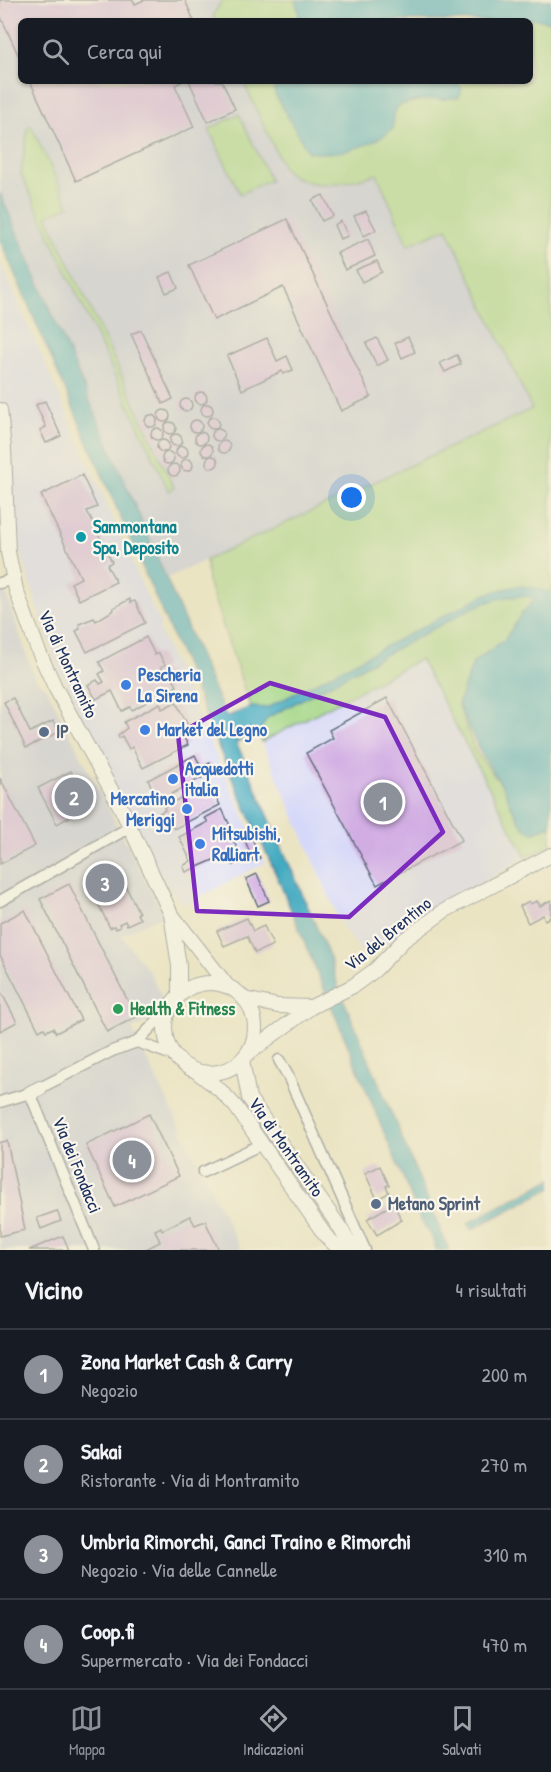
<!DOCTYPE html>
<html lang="it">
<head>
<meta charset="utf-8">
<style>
  :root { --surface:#171b24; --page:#242831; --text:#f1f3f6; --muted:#9ea1a6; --line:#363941; --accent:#8c9099 }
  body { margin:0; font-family:"Patrick Hand",sans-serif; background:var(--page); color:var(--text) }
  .you { position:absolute; left:352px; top:498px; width:21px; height:21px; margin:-15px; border:4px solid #fff; border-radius:50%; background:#1a73e8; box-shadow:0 0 0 9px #1a73e833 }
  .badge { display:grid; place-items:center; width:39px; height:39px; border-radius:50%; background:var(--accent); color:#fff; font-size:20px; font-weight:700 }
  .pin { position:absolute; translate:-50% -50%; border:3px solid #fff; box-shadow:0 2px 6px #0006 }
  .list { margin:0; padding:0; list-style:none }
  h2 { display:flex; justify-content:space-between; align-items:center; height:78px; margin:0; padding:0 24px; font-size:26px }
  h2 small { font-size:20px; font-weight:400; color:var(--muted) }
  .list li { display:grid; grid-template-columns:39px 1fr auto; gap:18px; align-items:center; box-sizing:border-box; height:90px; padding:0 24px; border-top:2px solid var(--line) }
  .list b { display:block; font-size:22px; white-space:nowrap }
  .list p { margin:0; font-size:20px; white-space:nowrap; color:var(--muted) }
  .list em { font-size:20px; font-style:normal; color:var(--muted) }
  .icon { flex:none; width:33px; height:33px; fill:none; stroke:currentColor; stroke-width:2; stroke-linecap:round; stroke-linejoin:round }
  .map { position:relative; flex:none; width:551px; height:1250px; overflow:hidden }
  .search { position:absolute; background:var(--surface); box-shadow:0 2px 4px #0004; left:18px; right:18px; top:18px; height:66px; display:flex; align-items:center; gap:15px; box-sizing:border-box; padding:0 21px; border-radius:9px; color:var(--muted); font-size:22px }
  .sheet { height:438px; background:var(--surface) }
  nav { display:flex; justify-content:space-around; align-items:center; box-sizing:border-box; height:84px; border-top:2px solid var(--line); background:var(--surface); font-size:16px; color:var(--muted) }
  nav a { display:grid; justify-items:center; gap:3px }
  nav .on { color:var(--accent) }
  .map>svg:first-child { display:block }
</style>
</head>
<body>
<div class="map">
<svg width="551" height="1250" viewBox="0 0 551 1250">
  <rect width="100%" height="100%" fill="#fbf7ec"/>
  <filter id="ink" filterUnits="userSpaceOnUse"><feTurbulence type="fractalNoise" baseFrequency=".0167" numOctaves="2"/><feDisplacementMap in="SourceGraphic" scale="12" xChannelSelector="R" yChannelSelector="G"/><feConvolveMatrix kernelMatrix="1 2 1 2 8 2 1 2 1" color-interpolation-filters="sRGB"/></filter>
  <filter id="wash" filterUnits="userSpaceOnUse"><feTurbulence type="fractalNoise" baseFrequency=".008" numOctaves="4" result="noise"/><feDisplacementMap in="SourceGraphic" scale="24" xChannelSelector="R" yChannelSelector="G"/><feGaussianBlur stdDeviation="1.35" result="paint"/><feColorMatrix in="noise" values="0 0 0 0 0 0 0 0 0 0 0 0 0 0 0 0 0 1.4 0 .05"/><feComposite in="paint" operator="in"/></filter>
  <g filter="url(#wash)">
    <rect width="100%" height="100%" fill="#ebe4c3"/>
    <g fill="#d5d8f9">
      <polygon points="0,261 144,590 161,625 158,628 265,863 183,905 168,886 154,862 90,738 68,686 59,671 37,608 6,498 0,410"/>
      <polygon points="420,659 526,857 444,904 366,957 344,930 262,742"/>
    </g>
    <g fill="#bdc3de">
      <polygon points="0,0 222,0 214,16 216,21 21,21 21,81 243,81 284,169 313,183 342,184 377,174 408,244 447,228 532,409 165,579 0,194"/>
      <polygon points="4,588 35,679 47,689 153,895 166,914 121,935 150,973 168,1011 132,1029 241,1250 0,1250 0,589"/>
    </g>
    <g fill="#a3d685" stroke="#5f8272" stroke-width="1.5">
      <polygon points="222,0 295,0 299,13 297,21 216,21 213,16"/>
      <path d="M532 18 551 22V591L540 596 523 612 505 639 473 663 458 704 475 751 504 788 510 804 524 828 533 833 551 826V846L526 857 420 659 262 742 208 581 206 560 532 409 447 228 408 245 377 174C347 183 309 193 284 169L243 81H273L275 94 308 152 318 153 349 150 394 114 398 106 427 98 444 100 462 89 456 81H530V21H528Z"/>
      <polygon points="239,114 270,180 240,194 209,129"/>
      <polygon points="31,125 69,206 47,216 174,488 169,491 21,174 28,127"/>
    </g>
    <g fill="#40a9c0" stroke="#2e6c8f" stroke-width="1.5">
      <polygon points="295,0 551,0 551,22 532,18 528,21 297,21 299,13"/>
      <path d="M273 81H456L462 89 459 97C437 101 420 97 398 106L394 114 393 129C369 148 338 156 308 152L275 94Z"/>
      <path d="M0 193 226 717 251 707 267 708 484 595C499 590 515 584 532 587 539 589 544 593 551 591V826L532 833 524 828 510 804 504 788 480 752 458 704 473 663 505 639 523 612 536 598C511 593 495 599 472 608L267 718 259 733 236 742 330 958 338 986 449 1250H436L432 1237 421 1221 279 881 221 753 191 679 0 240Z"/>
      <polygon points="551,1179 551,1188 471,1230 468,1223"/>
    </g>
    <g id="blocks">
      <g fill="#d1ade4">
        <polygon points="0,0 133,0 135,4 144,0 185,0 194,21 21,21 21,61 0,15"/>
        <polygon points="30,81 183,81 175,85 194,127 76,181"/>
        <polygon points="189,81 222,81 235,109 208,122"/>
        <polygon points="323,195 333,216 322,221 312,200"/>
        <polygon points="366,211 376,230 364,236 354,216"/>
        <polygon points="287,219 371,397 341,411 283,287 214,320 189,265"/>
        <polygon points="341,221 348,236 340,239 334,225"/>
        <polygon points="368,239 375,256 345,270 337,253"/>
        <polygon points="377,261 382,272 362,282 356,270"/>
        <polygon points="171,272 178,288 166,293 159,277"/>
        <polygon points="141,330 173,399 163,404 131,334"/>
        <polygon points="408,337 415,352 402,358 395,343"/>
        <polygon points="267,338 277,361 287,356 293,370 283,374 282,371 242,390 227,356"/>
        <polygon points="377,338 388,360 377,366 366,343"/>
        <polygon points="457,355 461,364 445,372 440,363"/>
        <circle cx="201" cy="398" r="6"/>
        <circle cx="186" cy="405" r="6"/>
        <polygon points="45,401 61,436 46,443 40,430 46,427 36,405"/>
        <circle cx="207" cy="410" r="6"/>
        <circle cx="164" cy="416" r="6"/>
        <circle cx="151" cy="421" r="6"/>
        <circle cx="213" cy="423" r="6"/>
        <circle cx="196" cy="426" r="6"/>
        <circle cx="170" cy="428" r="6"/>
        <circle cx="157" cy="434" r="6"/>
        <circle cx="218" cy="435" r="6"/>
        <circle cx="201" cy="438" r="6"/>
        <circle cx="176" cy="440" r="6"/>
        <circle cx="163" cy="446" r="6"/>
        <circle cx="224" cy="447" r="6"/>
        <circle cx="207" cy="450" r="6"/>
        <circle cx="182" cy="452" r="6"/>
        <circle cx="168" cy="458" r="6"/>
        <circle cx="212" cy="462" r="6"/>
        <circle cx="187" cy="465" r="6"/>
        <circle cx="174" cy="470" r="6"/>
        <polygon points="82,475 97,507 87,511 112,562 107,565 116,582 79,600 71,583 81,578 41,495"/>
        <polygon points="130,599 130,602 135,601 145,623 87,652 76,631 80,629 79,624 94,618 96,621 114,610 113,608"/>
        <polygon points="146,637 155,655 159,653 165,665 161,667 164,673 169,671 177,686 132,710 130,707 122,711 112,691 96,699 88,685 97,680 100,684 104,682 99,674 104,671 99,662"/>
        <polygon points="13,698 30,732 53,721 59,732 26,748 4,702"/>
        <polygon points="387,698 462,840 377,885 306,753 333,738 329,730"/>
        <polygon points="176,702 189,728 181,732 188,745 143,768 132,747 129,749 122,736 119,738 118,735 127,728 124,722 160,703 162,709"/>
        <polygon points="195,755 201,767 210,763 214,771 159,801 148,780"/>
        <polygon points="71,771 90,806 57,824 38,788"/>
        <polygon points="0,778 35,846 0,864"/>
        <polygon points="209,783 220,805 174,829 173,826 168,829 159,813 165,810 164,807"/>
        <polygon points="222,809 236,838 233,840 243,860 233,865 227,854 186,872 183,866 191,861 179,837 208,822 205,818"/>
        <polygon points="250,833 260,858 253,861 243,835"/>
        <polygon points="119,873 139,913 137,914 140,919 127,925 125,921 119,924 120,927 116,929 114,926 110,928 90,887"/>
        <polygon points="257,874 269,901 258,906 246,879"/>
        <polygon points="69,884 136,1017 107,1032 40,899"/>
        <polygon points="551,900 551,917 545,920 543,915 528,923 520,906 529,901 530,904 537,901 540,906"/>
        <polygon points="25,910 81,1020 56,1033 53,1028 46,1031 44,1028 39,1031 0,955 0,923"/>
        <polygon points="247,918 253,931 264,926 273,945 255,953 247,936 224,946 217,931"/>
        <polygon points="0,990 17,1022 0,1031"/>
        <polygon points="149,1114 179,1176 115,1207 86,1145"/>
        <polygon points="7,1141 25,1230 0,1236 0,1142"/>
        <polygon points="380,1166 389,1185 386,1186 389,1193 377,1199 365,1173"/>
        <polygon points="393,1204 402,1220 377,1235 367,1219"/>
        <polygon points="57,1211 61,1221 41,1229 37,1218"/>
        <polygon points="190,1216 195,1225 205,1221 219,1250 144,1250 160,1242 155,1230 161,1227 162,1230"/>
        <polygon points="63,1236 69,1250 29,1250"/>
      </g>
    </g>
  </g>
  <g filter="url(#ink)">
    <use href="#blocks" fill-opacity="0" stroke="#646e81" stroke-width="1.5"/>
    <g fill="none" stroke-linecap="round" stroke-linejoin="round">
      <defs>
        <g id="street">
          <polyline points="0,583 13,579"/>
          <polyline points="0,901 130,827"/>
          <polyline points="137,1042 175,1056"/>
          <polyline points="279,1060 288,1076 365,1250"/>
          <polyline points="40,1088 112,1051 137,1042 171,1006"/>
          <polyline points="0,1102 30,1093 94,1250"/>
          <polyline points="203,1172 262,1144"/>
        </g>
        <g id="secondary">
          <polyline points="0,410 4,449 8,552 16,590 38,650 55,687 121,808 171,914 179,966 179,996"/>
          <polyline points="172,915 228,987"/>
          <circle cx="210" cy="1028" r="45"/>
          <polyline points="244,999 278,1006 311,1007"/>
          <polyline points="247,1054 311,1007 353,986 375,970 404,940 444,911 551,855"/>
          <polyline points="242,1060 249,1098 341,1229 353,1250"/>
          <polyline points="197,1072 220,1090 236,1107 325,1235 340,1250"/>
          <polyline points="30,1093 40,1088"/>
        </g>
      </defs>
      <use href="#street" stroke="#646e81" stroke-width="13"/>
      <use href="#secondary" stroke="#646e81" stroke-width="16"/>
      <use href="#street" stroke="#fff" stroke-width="10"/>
      <use href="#secondary" stroke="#fff" stroke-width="14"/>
    </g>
  </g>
  <path d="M0 0H551V1250H0ZM270 683 385 717 443 832 349 917 197 911 178 734Z" fill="#ebe4c3" fill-opacity=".55" fill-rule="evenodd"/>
  <path fill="none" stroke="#7b2cbf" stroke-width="4.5" stroke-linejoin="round" d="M270 683 385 717 443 832 349 917 197 911 178 734Z"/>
  <circle fill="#0f9aa8" stroke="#fbf7ec" stroke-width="2" cx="81" cy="537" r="6"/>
  <g fill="#3f7fe0" stroke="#fbf7ec" stroke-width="2">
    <circle cx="126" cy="685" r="6"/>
    <circle cx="145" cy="730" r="6"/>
    <circle cx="173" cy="779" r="6"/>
    <circle cx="187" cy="809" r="6"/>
    <circle cx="200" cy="844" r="6"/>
  </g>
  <g fill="#5c6f8a" stroke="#fbf7ec" stroke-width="2">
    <circle cx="44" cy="732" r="6"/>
    <circle cx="376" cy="1204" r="6"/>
  </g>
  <circle fill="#2e9e5b" stroke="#fbf7ec" stroke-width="2" cx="118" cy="1009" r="6"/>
  <g text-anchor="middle" stroke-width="4.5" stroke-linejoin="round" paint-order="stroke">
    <g font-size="18" font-weight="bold" fill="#0d838f" stroke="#fbf7ec" text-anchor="start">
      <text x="93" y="533">Sammontana<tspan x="93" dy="21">Spa, Deposito</tspan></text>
    </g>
    <g font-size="18" fill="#1b2f5e" stroke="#fbf7ec">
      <text transform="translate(68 664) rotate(65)" y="6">Via di Montramito</text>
      <text transform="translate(388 934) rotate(-39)" y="6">Via del Brentino</text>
      <text transform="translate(286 1147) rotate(55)" y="6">Via di Montramito</text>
      <text transform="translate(77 1165) rotate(68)" y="6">Via dei Fondacci</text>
    </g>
    <g font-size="18" font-weight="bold" fill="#366cbe" stroke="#fbf7ec" text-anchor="start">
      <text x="138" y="681">Pescheria<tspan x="138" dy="21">La Sirena</tspan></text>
      <text x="157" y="736">Market del Legno</text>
      <text x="185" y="775">Acquedotti<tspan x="185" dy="21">italia</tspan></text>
      <text x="175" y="805" text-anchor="end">Mercatino<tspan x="175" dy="21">Meriggi</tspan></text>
      <text x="212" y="840">Mitsubishi,<tspan x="212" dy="21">Ralliart</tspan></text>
    </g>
    <g font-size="18" font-weight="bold" fill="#4e5e75" stroke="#fbf7ec" text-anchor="start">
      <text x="56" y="738">IP</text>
      <text x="388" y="1210">Metano Sprint</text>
    </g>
    <g font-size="18" font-weight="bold" fill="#27864d" stroke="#fbf7ec" text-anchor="start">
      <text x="130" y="1015">Health &amp; Fitness</text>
    </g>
  </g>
</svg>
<div class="you"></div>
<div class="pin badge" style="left:383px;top:802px">1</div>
<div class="pin badge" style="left:74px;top:797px">2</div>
<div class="pin badge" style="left:105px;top:883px">3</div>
<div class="pin badge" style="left:132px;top:1160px">4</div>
<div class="search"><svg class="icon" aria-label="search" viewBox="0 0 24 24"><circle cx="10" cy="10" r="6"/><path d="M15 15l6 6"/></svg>Cerca qui</div>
</div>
<section class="sheet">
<h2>Vicino<small>4 risultati</small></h2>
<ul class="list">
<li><span class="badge">1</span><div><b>Zona Market Cash &amp; Carry</b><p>Negozio</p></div><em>200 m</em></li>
<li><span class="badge">2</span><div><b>Sakai</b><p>Ristorante · Via di Montramito</p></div><em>270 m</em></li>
<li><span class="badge">3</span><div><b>Umbria Rimorchi, Ganci Traino e Rimorchi</b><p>Negozio · Via delle Cannelle</p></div><em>310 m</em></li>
<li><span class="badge">4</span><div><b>Coop.fi</b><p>Supermercato · Via dei Fondacci</p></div><em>470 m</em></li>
</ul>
</section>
<nav>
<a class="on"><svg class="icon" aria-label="map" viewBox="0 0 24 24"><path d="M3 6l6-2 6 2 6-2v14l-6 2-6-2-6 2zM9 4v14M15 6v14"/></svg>Mappa</a>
<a><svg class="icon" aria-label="directions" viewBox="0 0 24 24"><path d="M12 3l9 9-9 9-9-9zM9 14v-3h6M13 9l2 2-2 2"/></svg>Indicazioni</a>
<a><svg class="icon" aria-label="saved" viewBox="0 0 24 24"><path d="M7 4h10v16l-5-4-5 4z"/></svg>Salvati</a>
</nav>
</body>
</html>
